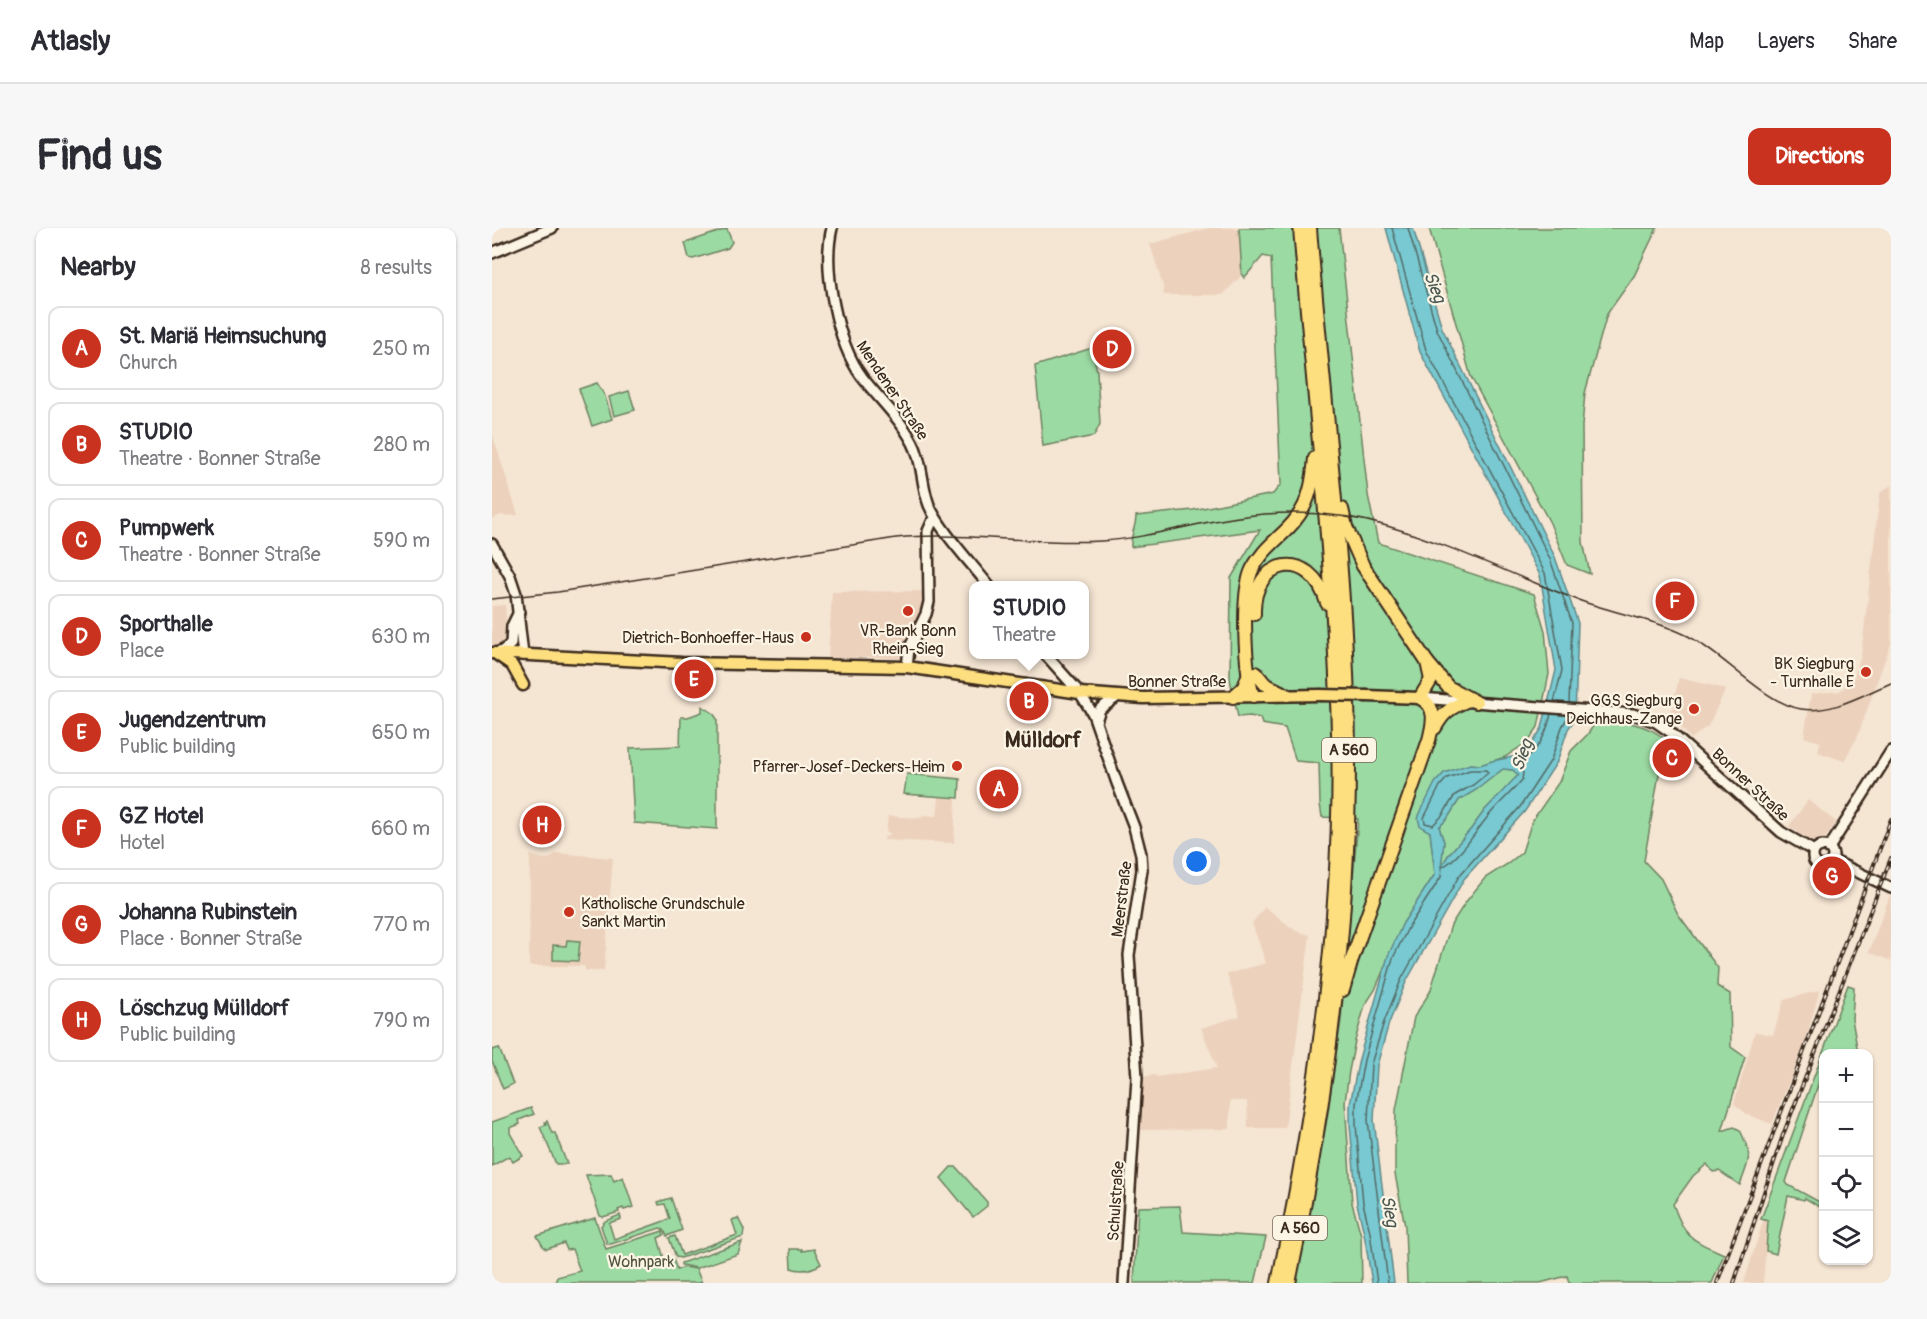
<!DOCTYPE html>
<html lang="en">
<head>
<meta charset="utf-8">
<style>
  :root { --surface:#fff; --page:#f7f7f7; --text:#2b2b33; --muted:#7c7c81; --line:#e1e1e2; --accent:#c8321e }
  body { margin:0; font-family:Pangolin,sans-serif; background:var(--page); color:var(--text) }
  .controls { position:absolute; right:18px; bottom:18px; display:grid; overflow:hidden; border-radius:12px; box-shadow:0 2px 4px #0004 }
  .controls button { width:54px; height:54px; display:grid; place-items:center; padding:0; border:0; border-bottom:2px solid var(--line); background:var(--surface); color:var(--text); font:30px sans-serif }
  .you { position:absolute; left:705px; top:634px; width:21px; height:21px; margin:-15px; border:4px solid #fff; border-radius:50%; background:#1a73e8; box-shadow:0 0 0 9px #1a73e833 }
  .badge { display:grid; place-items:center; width:39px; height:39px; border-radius:50%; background:var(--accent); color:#fff; font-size:20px; font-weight:700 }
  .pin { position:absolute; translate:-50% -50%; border:3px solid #fff; box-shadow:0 2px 6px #0006 }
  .popup { position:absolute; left:477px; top:353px; width:120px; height:78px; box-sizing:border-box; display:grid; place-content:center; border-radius:12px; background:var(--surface); filter:drop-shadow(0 2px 4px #0005); font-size:20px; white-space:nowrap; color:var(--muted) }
  .popup b { font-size:22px; color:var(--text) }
  .popup::after { content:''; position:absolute; left:50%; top:100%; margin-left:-12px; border:12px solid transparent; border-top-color:var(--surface) }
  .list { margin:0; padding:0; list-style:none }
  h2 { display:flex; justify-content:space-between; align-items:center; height:78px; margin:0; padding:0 24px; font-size:26px }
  h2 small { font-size:20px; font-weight:400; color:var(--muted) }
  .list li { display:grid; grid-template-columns:39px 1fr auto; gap:18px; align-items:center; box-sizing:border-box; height:84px; margin:0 12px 12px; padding:0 12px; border:2px solid var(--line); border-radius:12px }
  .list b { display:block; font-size:22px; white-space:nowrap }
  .list p { margin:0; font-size:20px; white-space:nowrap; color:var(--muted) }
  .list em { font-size:20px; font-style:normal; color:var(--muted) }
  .icon { flex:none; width:33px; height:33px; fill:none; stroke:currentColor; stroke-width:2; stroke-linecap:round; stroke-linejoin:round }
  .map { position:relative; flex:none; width:1399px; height:1055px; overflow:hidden; border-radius:12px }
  header { display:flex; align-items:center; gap:36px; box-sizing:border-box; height:84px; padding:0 30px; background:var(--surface); border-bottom:2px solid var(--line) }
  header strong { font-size:28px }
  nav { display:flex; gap:33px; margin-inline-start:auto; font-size:21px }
  .intro { display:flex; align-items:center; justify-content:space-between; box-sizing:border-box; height:144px; padding:0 36px }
  h1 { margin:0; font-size:42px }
  .button { padding:15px 27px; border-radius:12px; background:var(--accent); color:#fff; font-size:21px; font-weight:700 }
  main { display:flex; gap:36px; padding:0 36px }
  aside { flex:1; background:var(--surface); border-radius:12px; box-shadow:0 2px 4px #0004 }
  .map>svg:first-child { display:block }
</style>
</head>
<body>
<header>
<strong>Atlasly</strong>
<nav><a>Map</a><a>Layers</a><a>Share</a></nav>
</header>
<div class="intro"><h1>Find us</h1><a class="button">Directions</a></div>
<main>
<aside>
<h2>Nearby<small>8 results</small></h2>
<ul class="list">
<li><span class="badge">A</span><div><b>St. Mariä Heimsuchung</b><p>Church</p></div><em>250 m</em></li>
<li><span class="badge">B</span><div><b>STUDIO</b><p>Theatre · Bonner Straße</p></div><em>280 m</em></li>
<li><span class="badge">C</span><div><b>Pumpwerk</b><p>Theatre · Bonner Straße</p></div><em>590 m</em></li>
<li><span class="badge">D</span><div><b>Sporthalle</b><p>Place</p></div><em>630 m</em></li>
<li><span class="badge">E</span><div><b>Jugendzentrum</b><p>Public building</p></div><em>650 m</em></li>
<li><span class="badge">F</span><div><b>GZ Hotel</b><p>Hotel</p></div><em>660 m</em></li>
<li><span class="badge">G</span><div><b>Johanna Rubinstein</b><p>Place · Bonner Straße</p></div><em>770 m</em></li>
<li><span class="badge">H</span><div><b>Löschzug Mülldorf</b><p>Public building</p></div><em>790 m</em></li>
</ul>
</aside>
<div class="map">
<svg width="1399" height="1055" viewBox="0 0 1399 1055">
  <rect width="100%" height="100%" fill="#f5e5d3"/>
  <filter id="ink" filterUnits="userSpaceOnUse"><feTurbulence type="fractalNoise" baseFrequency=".0167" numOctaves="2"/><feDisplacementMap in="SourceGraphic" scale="12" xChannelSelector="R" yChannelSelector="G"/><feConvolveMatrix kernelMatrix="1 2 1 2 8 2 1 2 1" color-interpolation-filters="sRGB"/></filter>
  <g filter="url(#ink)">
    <g fill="#ecd2bd">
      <polygon points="717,0 747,0 750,47 731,67 672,67 671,58 658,16"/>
      <polygon points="0,205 26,287 12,288 9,287 0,291"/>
      <polygon points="1399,257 1399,415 1365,510 1352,533 1326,524 1328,514 1312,509 1319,466 1348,463 1362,449 1369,428 1388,265"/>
      <polygon points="427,363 431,363 435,369 415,431 380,429 336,431 340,364"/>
      <polygon points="13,377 15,407 13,412 7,417 0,417 0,378"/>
      <polygon points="1187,450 1234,461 1216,498 1199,511 1176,484 1188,474 1183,467"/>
      <polygon points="447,569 464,571 462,615 392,612 393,608 397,608 398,605 394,604 396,588 430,590 430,587 445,588"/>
      <polygon points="1316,572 1344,594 1333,611 1330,613 1323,615 1315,612 1297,598"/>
      <polygon points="64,625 121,630 112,743 94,743 92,738 37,738 38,627 52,631 59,630"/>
      <polygon points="1398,667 1399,667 1399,733 1377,724"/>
      <polygon points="773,679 804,703 818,707 793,900 756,900 755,873 738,873 738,901 649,902 649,849 663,847 664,849 725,840 709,800 748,788 735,746 774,735 760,695"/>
      <polygon points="1328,762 1312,817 1280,896 1256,887 1242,876 1263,804 1281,807 1292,772"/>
      <polygon points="1271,993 1276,993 1271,1055 1252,1055"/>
    </g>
    <g fill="#9cdaa3" stroke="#6c8260" stroke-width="1.5">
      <path d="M747 0H847L876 267 886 315 1042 366 1053 403 1057 446 1046 499 1037 513 1013 529 988 537 978 536 935 573 926 590 938 603 943 646 911 695 883 762 873 777 863 813 857 843 853 874 860 975 869 1007 870 1055H803L835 891 849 792 866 591 830 589 828 576 827 535 804 533 793 500 770 496 768 490 758 488 746 489 738 451 739 350 768 302 639 319C638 309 644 298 644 288L701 282 781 266 789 256 779 30 771 28 752 50 750 47Z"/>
      <polygon points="937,0 1165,0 1142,48 1115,86 1093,165 1090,198 1091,314 1098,346 1075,337 1058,295 979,149"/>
      <polygon points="235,1 240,14 236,20 201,31 197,30 193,15"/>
      <polygon points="600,120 605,143 608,196 602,208 551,218 543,138"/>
      <polygon points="105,155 113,168 120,191 100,198 87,161"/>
      <polygon points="137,163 143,182 122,188 117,169"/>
      <polygon points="210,478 221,485 225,491 225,601 142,595 138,520 188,518 189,489 196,489 210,484"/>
      <path d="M1106 491C1130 493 1154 495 1173 511L1152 633 1169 651 1186 686 1226 740 1225 758 1238 766 1239 819 1253 829 1230 903 1242 899 1248 902C1261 929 1258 930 1248 957L1227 943 1221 944 1215 936 1201 948 1181 976C1193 1011 1200 1012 1232 1026L1220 1055H1077L1075 1048 1048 1055H915L913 998 903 946V918L904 882 922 789 938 764 959 697 973 675 993 650 1017 635 1030 624 1040 593 1067 554 1079 523 1095 507Z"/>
      <polygon points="1011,541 1021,542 1027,547 993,582 979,601 957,626 949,639 952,614 947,599 955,591 967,572 984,562"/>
      <polygon points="415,546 468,551 467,570 412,566"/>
      <polygon points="75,712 88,713 86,733 61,732 61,717 74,718"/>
      <polygon points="1356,757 1362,759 1360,791 1366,825 1358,825 1353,822 1352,825 1332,826 1331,842 1294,954 1296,957 1331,976 1331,981 1313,970 1312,972 1296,968 1284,1026 1274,1023 1276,993 1269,991"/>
      <polygon points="7,820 21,856 11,861 0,833 0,822"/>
      <polygon points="39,880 42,886 27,892 28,896 18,900 18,905 31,928 21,934 17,928 0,938 0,894"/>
      <polygon points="55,893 60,905 63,905 75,936 64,936 48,899 54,897 53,894"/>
      <polygon points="459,939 464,939 495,974 495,978 481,989 449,950"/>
      <polygon points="119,946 122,953 131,949 141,979 132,982 131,980 126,982 127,984 111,989 108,988 94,947"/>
      <polygon points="179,970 190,1002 175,1008 172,1002 168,1000 119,1016 115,1016 109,998 113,993 128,987 129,991 117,995 122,1011 178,991 173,976 167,977 166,974"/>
      <polygon points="688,978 691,1004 774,1009 763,1055 642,1055 646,979"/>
      <polygon points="103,990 114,1021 171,1003 172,1007 166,1010 173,1034 181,1031 185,1042 192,1039 204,1041 210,1055 63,1055 65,1049 88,1043 80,1021 75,1022 72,1015 55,1021 52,1020 45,1008"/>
      <polygon points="246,990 252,1002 251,1009 189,1030 184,1029 177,1010 183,1008 190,1027 245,1007 240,992"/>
      <polygon points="250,1014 246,1026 205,1040 189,1037 189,1035"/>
      <path d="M298 1021H310V1023L322 1021 329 1036C319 1042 310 1044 299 1040Z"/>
    </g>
    <path fill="#78c9d1" stroke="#608989" stroke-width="1.5" fill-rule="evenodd" d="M894 0H921L950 100 1063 329 1086 395 1083 491 1076 501 1065 534 1033 583 972 651 914 754 897 795 885 837 882 892 902 1055H880L872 1005 865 976 858 897V876L867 831 896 728 911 695 943 646 938 604 928 598 926 590 930 581 943 555 952 545 978 536 988 537 1000 533 1030 527 1039 518 1050 500 1064 442 1048 347 928 124ZM1011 541 1021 542 1026 547 993 582 979 601 957 626 949 639 952 614 947 599 955 591 967 572 984 562Z"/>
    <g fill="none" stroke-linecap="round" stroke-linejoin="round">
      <g stroke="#536a66" stroke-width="1.5">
        <polyline points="900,0 934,122 1053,345 1070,442 1062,474"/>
        <polyline points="916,0 945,102 1058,331 1080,395 1077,475"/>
        <polygon points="978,542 994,542 996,545 981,557 963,567 950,588 941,597 933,595 932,590 948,558 955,550"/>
        <path d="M885 1055 878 1004 871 975 864 897V876L872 832 901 730 917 698 949 649 950 639C968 631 985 601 998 586 1008 574 1020 564 1030 552L1031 545 1026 535C1046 525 1054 507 1059 486"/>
        <polyline points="896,1055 876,892 879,836 892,794 909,752 967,648 1028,579 1059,532 1070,499 1077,487"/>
      </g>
      <defs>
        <g id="secondary">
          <path d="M340 0C330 41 345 115 370 149 387 171 408 190 421 215 431 234 429 256 437 277 447 301 480 336 497 358"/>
          <polyline points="0,25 60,0"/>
          <polyline points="0,316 18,348 24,366 31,427"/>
          <polyline points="4,425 10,423 19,416 20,398 27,384"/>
          <polyline points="553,426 588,465 601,486 625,555 642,599 649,626 650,642 637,727 645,850 632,1055"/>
          <polyline points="415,439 417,421 434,386 437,374 436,303 440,294 444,291"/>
          <polyline points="928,470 1141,486 1164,494 1177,503 1289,604 1322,623"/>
          <polyline points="604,493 608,481 626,468"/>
          <circle cx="1331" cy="628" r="10"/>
          <polyline points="1337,620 1399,523"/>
          <polyline points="1340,632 1399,660"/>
        </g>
        <g id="primary">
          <polyline points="0,425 190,435 415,439 588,465 651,470 828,467"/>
          <polyline points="4,426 20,437 31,457"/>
          <polyline points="875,468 928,470"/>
        </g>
        <g id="highway">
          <polyline points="850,281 854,299 871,338 935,434 956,459 984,474"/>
          <path d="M762 386C760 330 818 318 835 375"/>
          <polyline points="764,445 773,456 795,467"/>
          <path d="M761 468C753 441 749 370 759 344 761 339 765 333 769 328 779 314 794 305 804 291 818 274 821 252 823 230"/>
          <polyline points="741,469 752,459 756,448"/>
          <path d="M943 500C951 485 958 480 974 473"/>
          <path d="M851 762 860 731 937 512C941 496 946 479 928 470L939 452 935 434"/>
          <path d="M786 1055C823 874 851 690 846 505 842 336 821 168 808 0"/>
          <path d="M797 1055C833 884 857 712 857 537 857 357 832 179 818 0"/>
        </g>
      </defs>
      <use href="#secondary" stroke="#3b2a1e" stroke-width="14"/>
      <use href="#primary" stroke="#3b2a1e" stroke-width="15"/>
      <use href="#highway" stroke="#3b2a1e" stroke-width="16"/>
      <use href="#secondary" stroke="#fcf5e5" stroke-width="9"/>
      <use href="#primary" stroke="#fddf80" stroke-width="10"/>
      <use href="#highway" stroke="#fddf80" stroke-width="12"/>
      <path stroke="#3b2a1e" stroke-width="1.5" d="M0 371 66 364 404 310C473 303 541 317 609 313 649 311 689 299 728 292 783 282 841 282 895 298 960 317 1022 348 1086 372 1122 385 1161 391 1196 408 1231 426 1274 476 1309 481 1340 486 1372 466 1399 455"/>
      <defs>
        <g id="rail">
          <polyline points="1225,1055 1399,591"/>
          <polyline points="1242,1055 1291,907 1399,630"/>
        </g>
      </defs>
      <use href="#rail" stroke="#3b2a1e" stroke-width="4"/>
      <use href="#rail" stroke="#fcf5e5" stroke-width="1.5" stroke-dasharray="4.5" stroke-linecap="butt"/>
      <defs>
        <polyline id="primary-bridge" points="828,467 875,468"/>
      </defs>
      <use href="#primary-bridge" stroke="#3b2a1e" stroke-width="15" stroke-linecap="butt"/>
      <use href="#primary-bridge" stroke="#fddf80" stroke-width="10"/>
    </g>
  </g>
  <g fill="#c8321e" stroke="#fcf5e5" stroke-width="2">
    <circle cx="416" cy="383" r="6"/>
    <circle cx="314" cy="409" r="6"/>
    <circle cx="1374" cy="444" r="6"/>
    <circle cx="1202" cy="481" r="6"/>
    <circle cx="465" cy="538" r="6"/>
    <circle cx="77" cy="684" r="6"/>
  </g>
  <g text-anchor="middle" stroke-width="4.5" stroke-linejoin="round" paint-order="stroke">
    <g fill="#fcf5e5" stroke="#75675a" stroke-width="1.5">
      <rect x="830" y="510" width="54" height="24" rx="4.5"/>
      <rect x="781" y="988" width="54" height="24" rx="4.5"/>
    </g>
    <g font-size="15" font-weight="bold" fill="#3b2a1e">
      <text x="857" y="527">A 560</text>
      <text x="808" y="1005">A 560</text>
    </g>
    <g font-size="16" fill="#3b2a1e" stroke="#fcf5e5">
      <text transform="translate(401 162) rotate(56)" y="6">Mendener Straße</text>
      <text x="685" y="459">Bonner Straße</text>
      <text transform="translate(1259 556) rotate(43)" y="6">Bonner Straße</text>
      <text transform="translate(629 671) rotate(-83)" y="6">Meerstraße</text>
      <text transform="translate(623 973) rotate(-86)" y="6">Schulstraße</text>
    </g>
    <g font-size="16" fill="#3b2a1e" stroke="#fcf5e5" text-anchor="end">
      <text x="416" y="408" text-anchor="middle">VR-Bank Bonn<tspan x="416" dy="18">Rhein-Sieg</tspan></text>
      <text x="302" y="415">Dietrich-Bonhoeffer-Haus</text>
      <text x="1362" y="441">BK Siegburg<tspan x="1362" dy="18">- Turnhalle E</tspan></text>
      <text x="1190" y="478">GGS Siegburg<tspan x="1190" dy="18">Deichhaus-Zange</tspan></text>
      <text x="453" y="544">Pfarrer-Josef-Deckers-Heim</text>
      <text x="89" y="681" text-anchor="start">Katholische Grundschule<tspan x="89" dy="18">Sankt Martin</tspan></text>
    </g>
    <g font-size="16" fill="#53563f" stroke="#fcf5e5">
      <text x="149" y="1039">Wohnpark</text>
    </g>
    <g font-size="18" font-style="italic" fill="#4d5a54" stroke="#fcf5e5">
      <text transform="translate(943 59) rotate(69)" y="6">Sieg</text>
      <text transform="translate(1030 527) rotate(-70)" y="6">Sieg</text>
      <text transform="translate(898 983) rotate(80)" y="6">Sieg</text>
    </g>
    <g font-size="22" font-weight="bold" fill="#3b2a1e" stroke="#fcf5e5">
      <text x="551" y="519">Mülldorf</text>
    </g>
  </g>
</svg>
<div class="controls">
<button>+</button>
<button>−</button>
<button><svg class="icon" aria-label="locate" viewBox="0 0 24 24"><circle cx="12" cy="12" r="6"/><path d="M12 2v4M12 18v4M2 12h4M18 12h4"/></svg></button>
<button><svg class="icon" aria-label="layers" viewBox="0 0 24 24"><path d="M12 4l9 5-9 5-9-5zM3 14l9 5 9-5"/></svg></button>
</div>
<div class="you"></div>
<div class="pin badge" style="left:507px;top:561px">A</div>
<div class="pin badge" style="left:537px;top:473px">B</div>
<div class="popup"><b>STUDIO</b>Theatre</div>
<div class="pin badge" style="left:1180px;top:530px">C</div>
<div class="pin badge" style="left:620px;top:121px">D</div>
<div class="pin badge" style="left:202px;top:451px">E</div>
<div class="pin badge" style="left:1183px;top:373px">F</div>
<div class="pin badge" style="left:1340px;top:648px">G</div>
<div class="pin badge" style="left:50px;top:597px">H</div>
</div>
</main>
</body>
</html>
